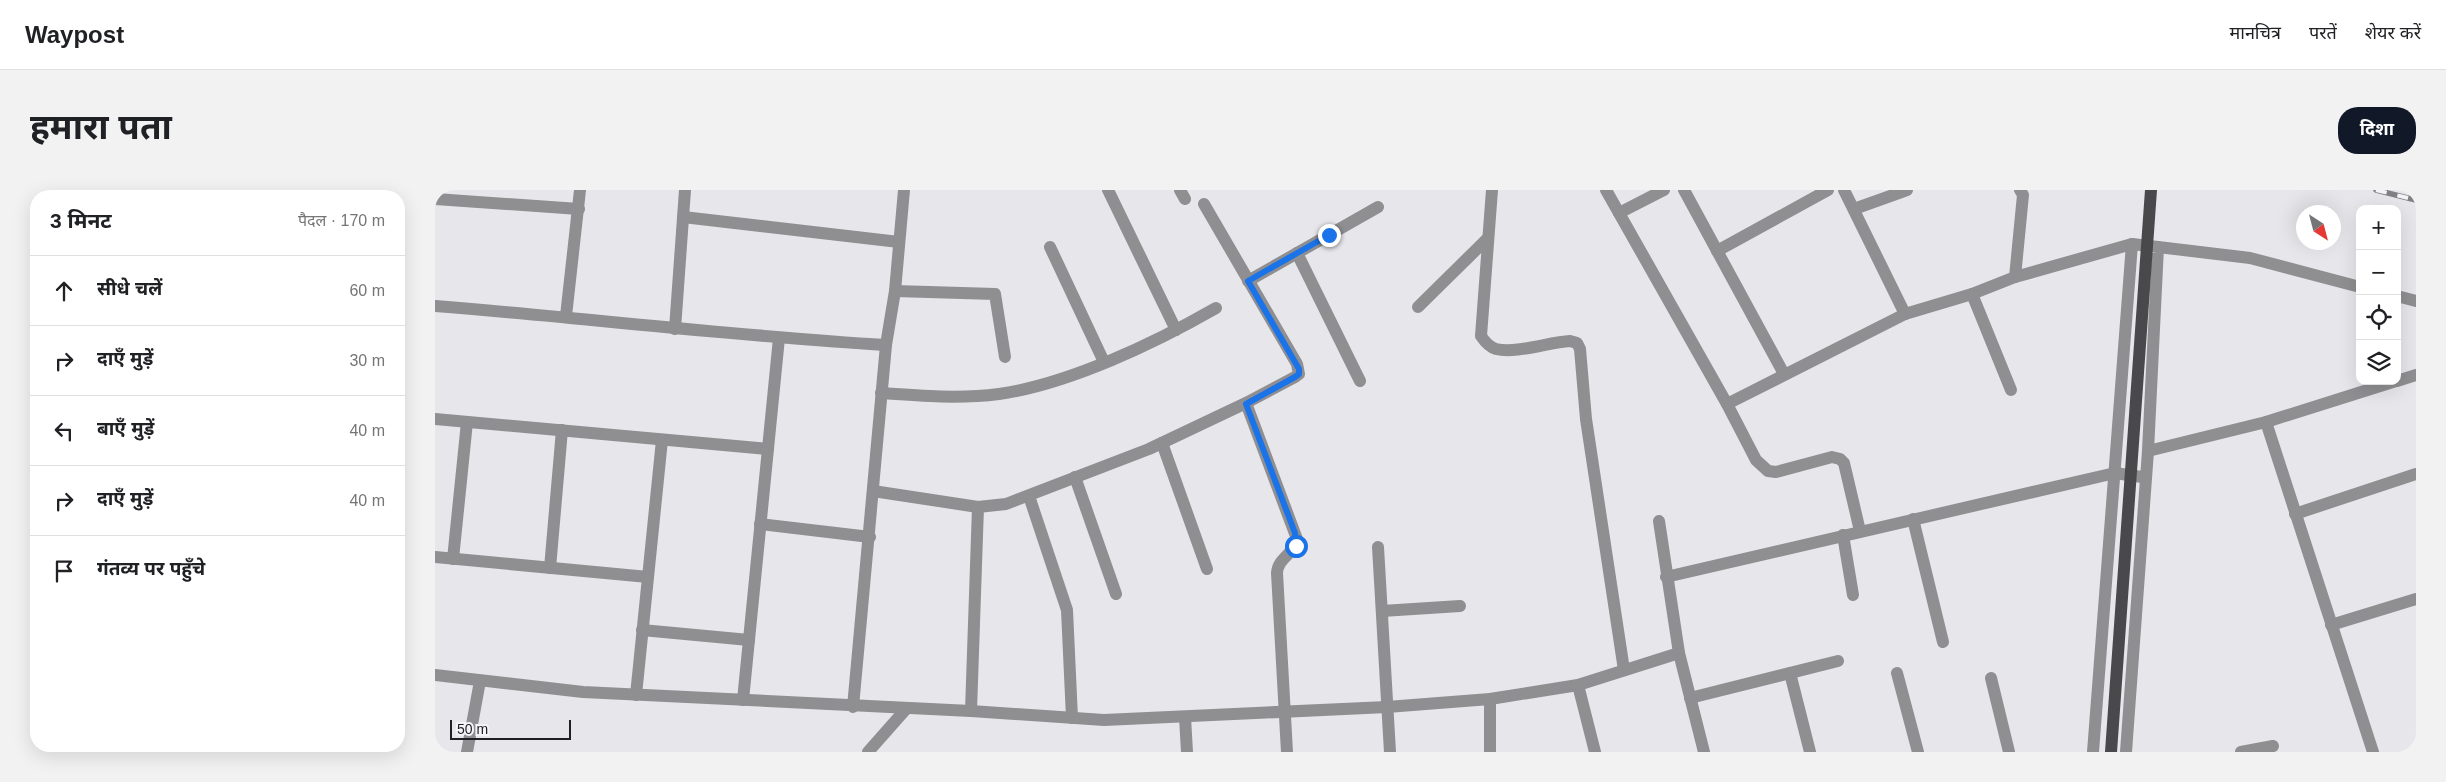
<!DOCTYPE html>
<html lang="hi">
<head>
<meta charset="utf-8">
<style>
  :root { --surface:#fff; --page:#f2f2f2; --text:#202124; --muted:#757577; --line:#e0e0e0; --accent:#111827 }
  body { margin:0; font-family:Arial,"Noto Sans Devanagari",sans-serif; background:var(--page); color:var(--text) }
  .controls { position:absolute; right:15px; top:15px; display:grid; overflow:hidden; border-radius:10px; box-shadow:0 5px 20px #0002 }
  .controls button { width:45px; height:45px; display:grid; place-items:center; padding:0; border:0; border-bottom:1px solid var(--line); background:var(--surface); color:var(--text); font:25px sans-serif }
  .compass { position:absolute; left:1861px; top:15px; width:45px; height:45px; border-radius:50%; background:var(--surface); box-shadow:0 5px 20px #0002; rotate:144deg }
  .scale { position:absolute; left:15px; bottom:12px; width:121px; box-sizing:border-box; padding-left:5px; border:2px solid #1f1f21; border-top:0; font-size:14px; line-height:18px; white-space:nowrap; color:#1f1f21; -webkit-text-stroke:4px #f4f4f8; paint-order:stroke }
  .stop { position:absolute; width:15px; height:15px; margin:-11px; border:4px solid #1a73e8; border-radius:50%; background:#fff }
  .stop.end { background:#1a73e8; border-color:#fff; box-shadow:0 1px 5px #0008 }
  .list { margin:0; padding:0; list-style:none }
  h2 { display:flex; justify-content:space-between; align-items:center; height:65px; margin:0; padding:0 20px; font-size:21px }
  h2 small { font-size:16px; font-weight:400; color:var(--muted) }
  .list li { display:grid; grid-template-columns:32px 1fr auto; gap:15px; align-items:center; box-sizing:border-box; height:70px; padding:0 20px; border-top:1px solid var(--line) }
  .list b { display:block; font-size:19px; white-space:nowrap }
  .list em { font-size:16px; font-style:normal; color:var(--muted) }
  .icon { flex:none; width:28px; height:28px; fill:none; stroke:currentColor; stroke-width:2; stroke-linecap:round; stroke-linejoin:round }
  .map { position:relative; flex:none; width:1981px; height:562px; overflow:hidden; border-radius:20px }
  header { display:flex; align-items:center; gap:30px; box-sizing:border-box; height:70px; padding:0 25px; background:var(--surface); border-bottom:1px solid var(--line) }
  header strong { font-size:24px }
  nav { display:flex; gap:28px; margin-inline-start:auto; font-size:18px }
  .intro { display:flex; align-items:center; justify-content:space-between; box-sizing:border-box; height:120px; padding:0 30px }
  h1 { margin:0; font-size:35px }
  .button { padding:12px 22px; border-radius:20px; background:var(--accent); color:#fff; font-size:18px; font-weight:700 }
  main { display:flex; gap:30px; padding:0 30px }
  aside { flex:1; background:var(--surface); border-radius:20px; box-shadow:0 5px 20px #0002 }
  .map>svg:first-child { display:block }
</style>
</head>
<body>
<header>
<strong>Waypost</strong>
<nav><a>मानचित्र</a><a>परतें</a><a>शेयर करें</a></nav>
</header>
<div class="intro"><h1>हमारा पता</h1><a class="button">दिशा</a></div>
<main>
<aside>
<h2>3 मिनट<small>पैदल · 170 m</small></h2>
<ul class="list">
<li><svg class="icon" aria-label="ahead" viewBox="0 0 24 24"><path d="M12 20V5M6 11l6-6 6 6"/></svg><div><b>सीधे चलें</b></div><em>60 m</em></li>
<li><svg class="icon" aria-label="right" viewBox="0 0 24 24"><path d="M7 20v-9h11M14 6l5 5-5 5"/></svg><div><b>दाएँ मुड़ें</b></div><em>30 m</em></li>
<li><svg class="icon" aria-label="left" viewBox="0 0 24 24"><path d="M17 20v-9H6M10 6l-5 5 5 5"/></svg><div><b>बाएँ मुड़ें</b></div><em>40 m</em></li>
<li><svg class="icon" aria-label="right" viewBox="0 0 24 24"><path d="M7 20v-9h11M14 6l5 5-5 5"/></svg><div><b>दाएँ मुड़ें</b></div><em>40 m</em></li>
<li><svg class="icon" aria-label="arrive" viewBox="0 0 24 24"><path d="M6 21V4h12l-3 4 3 4H6"/></svg><div><b>गंतव्य पर पहुँचे</b></div></li>
</ul>
</aside>
<div class="map">
<svg width="1981" height="562" viewBox="0 0 1981 562">
  <rect width="100%" height="100%" fill="#e7e7eb"/>
  <g fill="none" stroke-linecap="round" stroke-linejoin="round">
    <g stroke="#8f8f91" stroke-width="12">
      <polyline points="673,0 741,140"/>
      <polyline points="745,0 750,9"/>
      <path d="M1057 0 1046 146C1050 152 1054 157 1061 159 1081 164 1114 152 1135 151L1142 153 1145 159 1151 229 1189 480"/>
      <polyline points="1171,0 1292,214 1321,270 1333,281 1341,282 1397,267 1405,269 1409,273 1425,341"/>
      <polyline points="1249,0 1349,184"/>
      <polyline points="1409,0 1470,124"/>
      <polyline points="0,9 144,19"/>
      <polyline points="1419,19 1472,0"/>
      <polyline points="1184,23 1229,0"/>
      <polyline points="248,27 464,52"/>
      <polyline points="615,57 669,172"/>
      <polyline points="1723,57 1815,68 1925,97"/>
      <polyline points="1282,61 1393,0"/>
      <polyline points="862,63 925,191"/>
      <polyline points="1580,87 1588,5 1585,0"/>
      <polyline points="813,91 943,17"/>
      <polyline points="460,101 560,104 570,167"/>
      <polyline points="1537,104 1576,200"/>
      <polyline points="1962,106 1981,111"/>
      <path d="M0 116C151 128 300 146 451 155"/>
      <polyline points="983,117 1053,48"/>
      <polyline points="131,126 145,0"/>
      <polyline points="240,139 250,0"/>
      <polyline points="1962,191 1981,185"/>
      <path d="M446 203C486 206 525 209 564 204 634 194 720 153 781 118"/>
      <path d="M811 213 862 349C860 364 843 367 842 383L852 562"/>
      <polyline points="1292,214 1470,124 1537,104 1580,87 1697,54 1723,57 1713,261 1691,562"/>
      <polyline points="0,229 333,259"/>
      <polyline points="1831,232 1938,562"/>
      <polyline points="727,253 772,379"/>
      <polyline points="1713,261 1831,232 1961,191"/>
      <polyline points="640,287 681,404"/>
      <polyline points="438,301 543,317 571,314 714,259 811,213 860,187 864,184 862,174 769,14"/>
      <polyline points="594,306 632,420 637,528"/>
      <polyline points="1860,324 1981,284"/>
      <polyline points="1478,329 1508,452"/>
      <polyline points="1224,331 1244,463 1269,562"/>
      <polyline points="325,334 435,347"/>
      <polyline points="1408,345 1418,405"/>
      <polyline points="943,357 955,562"/>
      <polyline points="0,367 213,387"/>
      <polyline points="18,369 32,232"/>
      <polyline points="115,378 127,240"/>
      <polyline points="1231,387 1680,283 1707,287"/>
      <polyline points="947,421 1025,416"/>
      <polyline points="1896,435 1981,409"/>
      <polyline points="207,440 314,450"/>
      <polyline points="1355,483 1375,562"/>
      <polyline points="1462,483 1483,562"/>
      <polyline points="0,485 148,502 536,521 669,530 952,517 1055,509 1143,495 1244,463"/>
      <polyline points="1556,488 1574,562"/>
      <polyline points="1143,495 1160,562"/>
      <polyline points="201,505 227,250"/>
      <polyline points="1255,508 1403,471"/>
      <polyline points="308,510 344,148"/>
      <polyline points="418,517 451,155 460,101 469,0"/>
      <polyline points="536,521 543,317"/>
      <polyline points="750,527 752,562"/>
      <polyline points="32,562 45,491"/>
      <polyline points="433,562 471,519"/>
      <polyline points="1055,562 1055,509"/>
      <polyline points="1658,562 1697,54"/>
      <polyline points="1806,562 1838,556"/>
    </g>
    <polyline stroke="#49484b" stroke-width="12" points="1676,562 1716,0"/>
    <defs>
      <g id="rail">
        <polyline points="1941,0 1981,10"/>
        <polyline points="1979,0 1981,0"/>
      </g>
    </defs>
    <use href="#rail" stroke="#818184" stroke-width="5.5"/>
    <use href="#rail" stroke="#f4f4f8" stroke-width="4" stroke-dasharray="11" stroke-linecap="butt"/>
  </g>
  <g fill="none" stroke-linecap="round" stroke-linejoin="round">
    <polyline stroke="#1a73e8" stroke-width="6" points="861,356 860,343 811,214 860,187 864,184 864,179 813,91 894,45"/>
  </g>
</svg>
<div class="controls">
<button>+</button>
<button>−</button>
<button><svg class="icon" aria-label="locate" viewBox="0 0 24 24"><circle cx="12" cy="12" r="6"/><path d="M12 2v4M12 18v4M2 12h4M18 12h4"/></svg></button>
<button><svg class="icon" aria-label="layers" viewBox="0 0 24 24"><path d="M12 4l9 5-9 5-9-5zM3 14l9 5 9-5"/></svg></button>
</div>
<svg class="compass" viewBox="-18 -18 36 36"><path d="M0-13l5 13h-10z" fill="#e53935"/><path d="M0 13l5-13h-10z" fill="#757577"/></svg>
<div class="scale">50 m</div>
<div class="stop" style="left:861px;top:356px"></div>
<div class="stop end" style="left:894px;top:45px"></div>
</div>
</main>
</body>
</html>
